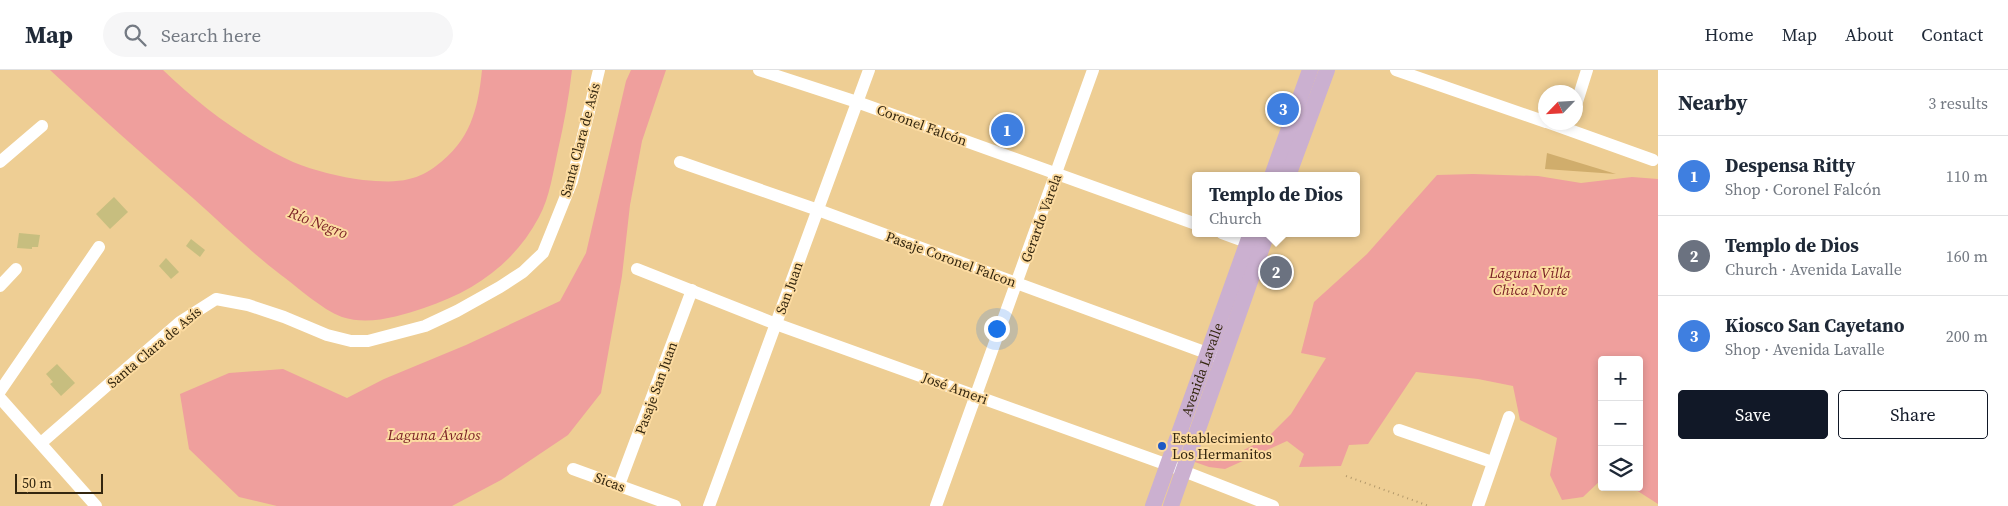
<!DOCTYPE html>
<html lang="en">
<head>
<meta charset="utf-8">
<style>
  :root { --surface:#fff; --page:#f6f6f7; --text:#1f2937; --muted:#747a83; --line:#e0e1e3; --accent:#111827 }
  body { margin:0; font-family:"Source Serif 4",serif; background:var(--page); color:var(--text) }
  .controls { position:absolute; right:15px; bottom:15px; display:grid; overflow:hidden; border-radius:5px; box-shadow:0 2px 8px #0003 }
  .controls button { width:45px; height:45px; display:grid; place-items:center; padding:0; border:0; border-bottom:1px solid var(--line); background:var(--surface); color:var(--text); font:25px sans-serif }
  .compass { position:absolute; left:1538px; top:15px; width:45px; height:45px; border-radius:50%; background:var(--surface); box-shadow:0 2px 8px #0003; rotate:245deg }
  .scale { position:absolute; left:15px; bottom:12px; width:88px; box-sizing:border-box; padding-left:5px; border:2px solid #33260f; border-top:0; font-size:14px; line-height:18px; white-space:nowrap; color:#33260f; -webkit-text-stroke:4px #fcdba1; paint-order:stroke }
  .you { position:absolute; left:996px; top:258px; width:18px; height:18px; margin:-12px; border:4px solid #fff; border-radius:50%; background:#1a73e8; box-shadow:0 0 0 8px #1a73e833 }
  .badge { display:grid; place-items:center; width:32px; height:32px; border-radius:50%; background:var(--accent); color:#fff; font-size:16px; font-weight:700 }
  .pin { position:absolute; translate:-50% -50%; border:2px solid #fff; box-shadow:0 1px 5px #0006 }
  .popup { position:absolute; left:1192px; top:102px; width:168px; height:65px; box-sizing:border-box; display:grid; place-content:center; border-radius:5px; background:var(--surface); filter:drop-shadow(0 1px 4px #0005); font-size:16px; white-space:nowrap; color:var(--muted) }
  .popup b { font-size:19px; color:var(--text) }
  .popup::after { content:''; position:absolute; left:50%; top:100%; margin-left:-10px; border:10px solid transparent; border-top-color:var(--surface) }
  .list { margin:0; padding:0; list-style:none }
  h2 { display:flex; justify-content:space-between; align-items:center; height:65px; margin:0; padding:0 20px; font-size:21px }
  h2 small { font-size:16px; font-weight:400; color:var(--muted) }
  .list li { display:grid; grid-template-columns:32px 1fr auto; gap:15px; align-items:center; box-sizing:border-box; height:80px; padding:0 20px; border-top:1px solid var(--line) }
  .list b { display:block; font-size:19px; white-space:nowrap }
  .list p { margin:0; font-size:16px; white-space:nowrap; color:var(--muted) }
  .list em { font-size:16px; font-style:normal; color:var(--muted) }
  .actions { display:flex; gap:10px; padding:15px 20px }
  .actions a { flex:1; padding:11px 0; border:1px solid var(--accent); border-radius:5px; text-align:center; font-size:18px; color:var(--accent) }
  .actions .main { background:var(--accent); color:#fff }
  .icon { flex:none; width:28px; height:28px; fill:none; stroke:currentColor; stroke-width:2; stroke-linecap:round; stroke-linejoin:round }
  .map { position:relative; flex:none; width:1658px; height:436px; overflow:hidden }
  header { display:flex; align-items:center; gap:30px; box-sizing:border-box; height:70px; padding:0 25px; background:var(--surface); border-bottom:1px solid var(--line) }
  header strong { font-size:24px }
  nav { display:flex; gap:28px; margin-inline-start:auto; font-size:18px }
  .search { width:350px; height:45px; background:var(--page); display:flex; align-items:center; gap:12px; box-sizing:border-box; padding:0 18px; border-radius:28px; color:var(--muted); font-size:19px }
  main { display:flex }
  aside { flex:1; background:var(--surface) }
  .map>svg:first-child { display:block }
</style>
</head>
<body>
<header>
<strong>Map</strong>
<div class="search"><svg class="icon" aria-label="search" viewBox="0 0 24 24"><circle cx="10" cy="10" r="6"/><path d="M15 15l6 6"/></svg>Search here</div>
<nav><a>Home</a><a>Map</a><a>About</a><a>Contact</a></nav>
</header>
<main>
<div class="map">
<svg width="1658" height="436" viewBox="0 0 1658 436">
  <rect width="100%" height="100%" fill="#eece94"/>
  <polygon fill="#d0ad6c" points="1547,83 1616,104 1545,99"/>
  <g fill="#ef9f9d">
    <path d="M50 0H163C200 36 246 70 293 92 315 101 340 107 363 110 378 111 394 113 409 109 419 107 428 102 436 96 470 71 478 40 482 0H572C569 27 564 53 558 80 553 102 550 127 539 147 514 194 474 221 424 238 399 246 369 256 342 247 321 239 299 218 281 205 251 182 223 155 194 129 145 87 97 44 50 0Z"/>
    <polygon points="631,0 666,0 642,71 630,135 622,206 601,323 568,365 501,410 452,436 277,436 239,427 189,379 180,324 229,303 283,299 347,328 384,309 466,275 560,231 586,183 626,11"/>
    <polygon points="1473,104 1538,106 1581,113 1632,107 1658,109 1658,434 1636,420 1628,417 1639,417 1639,290 1602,290 1602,409 1583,427 1562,430 1550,405 1557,368 1520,350 1513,316 1478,309 1416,302 1368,374 1349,375 1341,396 1299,397 1304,384 1287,371 1225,399 1209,397 1192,391 1228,388 1267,368 1291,344 1326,288 1301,283 1314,232 1367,184 1437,105"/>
  </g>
  <g fill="#c7be7f">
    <polygon points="114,127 128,142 110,159 96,144"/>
    <polygon points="19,163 40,165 38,177 32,177 32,179 17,178"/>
    <polygon points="191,169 205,180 200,187 186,176"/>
    <polygon points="166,188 179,202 171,209 159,196"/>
    <polygon points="57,294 75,313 61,326 50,314 53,312 46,304"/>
  </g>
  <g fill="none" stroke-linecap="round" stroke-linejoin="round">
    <polyline stroke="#b2986a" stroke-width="2" stroke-dasharray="1 4" stroke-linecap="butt" points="1346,406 1429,436"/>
    <g stroke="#fff" stroke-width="12">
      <polyline points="759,0 857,32 1196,154"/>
      <polyline points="1396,0 1546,52"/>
      <polyline points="1576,35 1587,0"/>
      <polyline points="1547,52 1653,90"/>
      <polyline points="0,92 42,56"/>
      <polyline points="680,92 818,140 1215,286"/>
      <polyline points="1222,163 1255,175"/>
      <polyline points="637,199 776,254 1168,395 1273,436"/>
      <polyline points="0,216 16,199"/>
      <polyline points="0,321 99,177"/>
      <polyline points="0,328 96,436"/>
      <polyline points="1399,360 1492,392"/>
      <polyline points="41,373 180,252 216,229 248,235 284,247 327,265 351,271 368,271 425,256 457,241 500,217 523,202 543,183 572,111 599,0"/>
      <polyline points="573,399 675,436"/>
      <polyline points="619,415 692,220"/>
      <polyline points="709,436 869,0"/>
      <polyline points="936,436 1093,0"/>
      <polyline points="1478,436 1509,347"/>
    </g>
    <g stroke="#cbb0d0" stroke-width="16">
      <polyline points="1272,106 1310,0"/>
      <polyline points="1288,106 1327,0"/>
      <path id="s1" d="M1153 436 1251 163"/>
      <polyline points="1171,436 1267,163"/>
    </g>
  </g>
  <circle fill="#1e58c4" stroke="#fcdba1" stroke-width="2" cx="1162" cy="376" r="5"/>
  <g text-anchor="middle" stroke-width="4" stroke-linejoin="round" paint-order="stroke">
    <g font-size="14" fill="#33260f" stroke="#fcdba1">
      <text transform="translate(922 55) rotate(20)" y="5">Coronel Falcón</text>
      <text transform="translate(580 70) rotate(-75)" y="5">Santa Clara de Asís</text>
      <text transform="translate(1041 148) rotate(-70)" y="5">Gerardo Varela</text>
      <text transform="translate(951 189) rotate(20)" y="5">Pasaje Coronel Falcon</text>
      <text transform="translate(789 218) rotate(-70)" y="5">San Juan</text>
      <text transform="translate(154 277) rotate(-40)" y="5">Santa Clara de Asís</text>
      <text dy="5" stroke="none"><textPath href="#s1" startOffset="145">Avenida Lavalle</textPath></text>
      <text transform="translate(656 318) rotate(-70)" y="5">Pasaje San Juan</text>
      <text transform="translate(955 318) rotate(20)" y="5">José Ameri</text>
      <text transform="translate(610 412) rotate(20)" y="5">Sicas</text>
    </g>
    <g font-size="14" fill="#33260f" stroke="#fcdba1" text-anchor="start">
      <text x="1172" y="373">Establecimiento<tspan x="1172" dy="16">Los Hermanitos</tspan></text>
    </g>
    <g font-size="15" font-style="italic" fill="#791e24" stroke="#fcdba1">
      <text transform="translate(318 153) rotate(21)" y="5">Río Negro</text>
      <text x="1530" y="208">Laguna Villa<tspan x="1530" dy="17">Chica Norte</tspan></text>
      <text x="434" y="370">Laguna Ávalos</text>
    </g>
  </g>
</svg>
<div class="controls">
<button>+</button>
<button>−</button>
<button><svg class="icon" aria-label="layers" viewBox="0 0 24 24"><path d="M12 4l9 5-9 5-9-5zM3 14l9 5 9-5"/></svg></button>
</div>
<svg class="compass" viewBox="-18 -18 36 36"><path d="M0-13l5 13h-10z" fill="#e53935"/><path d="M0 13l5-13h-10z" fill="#747a83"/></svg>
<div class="scale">50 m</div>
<div class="you"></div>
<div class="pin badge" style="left:1007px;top:60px;background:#3f7fe0">1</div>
<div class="pin badge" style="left:1276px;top:202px;background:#6b7280">2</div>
<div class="popup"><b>Templo de Dios</b>Church</div>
<div class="pin badge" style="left:1283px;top:39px;background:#3f7fe0">3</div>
</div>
<aside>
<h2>Nearby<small>3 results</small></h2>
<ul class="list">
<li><span class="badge" style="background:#3f7fe0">1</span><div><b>Despensa Ritty</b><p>Shop · Coronel Falcón</p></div><em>110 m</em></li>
<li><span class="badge" style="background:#6b7280">2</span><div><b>Templo de Dios</b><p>Church · Avenida Lavalle</p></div><em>160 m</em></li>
<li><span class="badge" style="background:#3f7fe0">3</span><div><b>Kiosco San Cayetano</b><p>Shop · Avenida Lavalle</p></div><em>200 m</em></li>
</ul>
<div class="actions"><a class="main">Save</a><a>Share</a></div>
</aside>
</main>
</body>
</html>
